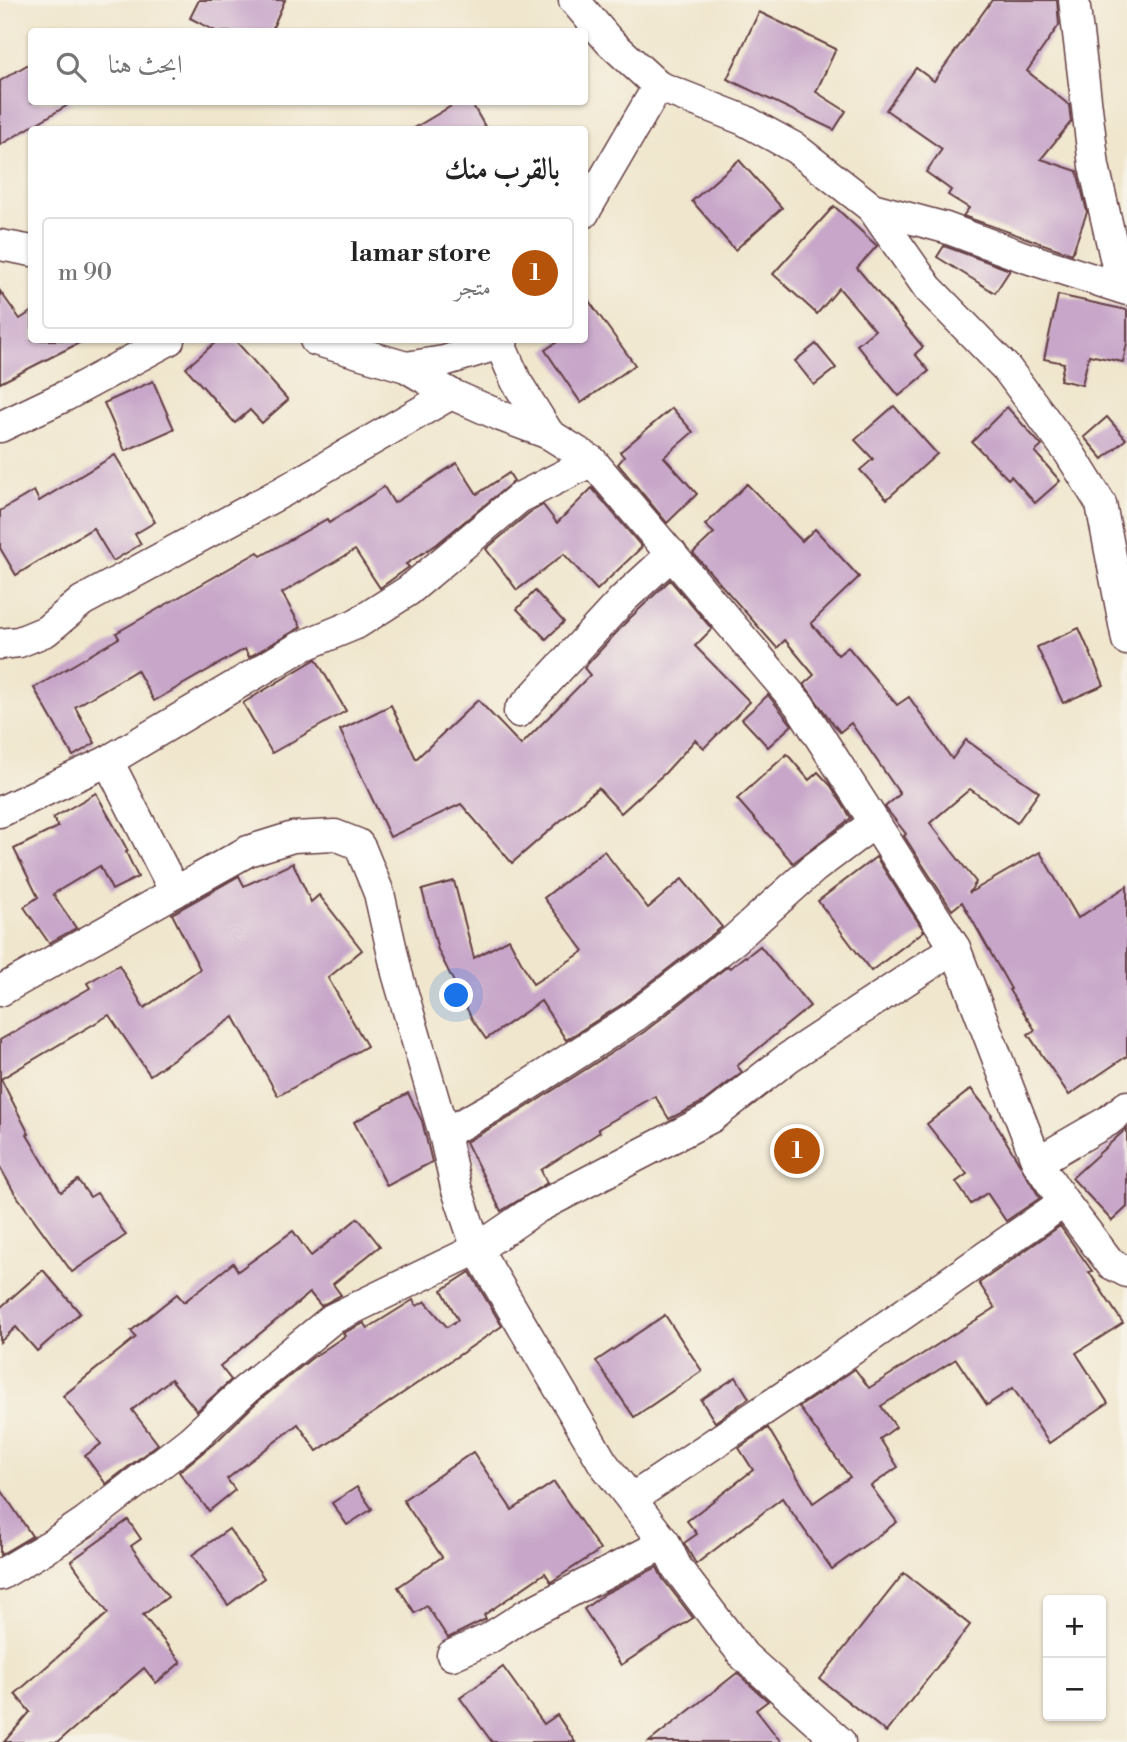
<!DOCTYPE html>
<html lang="ar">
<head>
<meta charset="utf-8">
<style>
  :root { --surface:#fff; --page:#f2f2f2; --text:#222; --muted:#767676; --line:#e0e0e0; --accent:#b45309 }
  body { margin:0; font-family:"Libre Bodoni",Amiri,serif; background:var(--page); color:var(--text); direction:rtl }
  .controls { position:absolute; right:21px; bottom:21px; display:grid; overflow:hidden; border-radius:7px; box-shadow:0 2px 5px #0004 }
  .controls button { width:63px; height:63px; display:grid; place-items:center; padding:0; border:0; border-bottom:2px solid var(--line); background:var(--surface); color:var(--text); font:35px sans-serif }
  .you { position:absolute; left:457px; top:996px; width:24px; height:24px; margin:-18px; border:5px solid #fff; border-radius:50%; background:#1a73e8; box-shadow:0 0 0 10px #1a73e833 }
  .badge { display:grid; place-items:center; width:46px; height:46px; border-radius:50%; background:var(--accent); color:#fff; font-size:23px; font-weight:700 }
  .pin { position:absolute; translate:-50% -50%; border:4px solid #fff; box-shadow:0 2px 7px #0006 }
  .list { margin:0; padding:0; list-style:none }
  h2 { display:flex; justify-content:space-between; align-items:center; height:91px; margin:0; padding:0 28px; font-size:30px }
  h2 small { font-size:23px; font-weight:400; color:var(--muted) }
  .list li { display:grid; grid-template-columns:46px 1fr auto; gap:21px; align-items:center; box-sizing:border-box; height:112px; margin:0 14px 14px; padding:0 14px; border:2px solid var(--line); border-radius:7px }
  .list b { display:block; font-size:26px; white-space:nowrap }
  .list p { margin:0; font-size:23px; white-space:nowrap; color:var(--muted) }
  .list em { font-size:23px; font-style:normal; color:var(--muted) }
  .icon { flex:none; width:38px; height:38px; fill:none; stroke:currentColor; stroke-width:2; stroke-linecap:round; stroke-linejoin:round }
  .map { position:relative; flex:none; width:1127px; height:1742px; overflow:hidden; direction:ltr }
  .search { position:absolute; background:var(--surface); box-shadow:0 2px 5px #0004; left:28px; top:28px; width:560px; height:77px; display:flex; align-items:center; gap:18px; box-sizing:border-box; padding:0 24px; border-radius:7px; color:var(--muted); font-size:26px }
  .panel { position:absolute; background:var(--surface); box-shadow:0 2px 5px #0004; left:28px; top:126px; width:560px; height:217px; border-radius:7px; direction:rtl }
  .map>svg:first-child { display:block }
</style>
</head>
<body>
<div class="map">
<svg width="1127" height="1742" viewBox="0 0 1127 1742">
  <rect width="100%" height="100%" fill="#f7f3e8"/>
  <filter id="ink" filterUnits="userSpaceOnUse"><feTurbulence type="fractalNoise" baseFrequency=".0143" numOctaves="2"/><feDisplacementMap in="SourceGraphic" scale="14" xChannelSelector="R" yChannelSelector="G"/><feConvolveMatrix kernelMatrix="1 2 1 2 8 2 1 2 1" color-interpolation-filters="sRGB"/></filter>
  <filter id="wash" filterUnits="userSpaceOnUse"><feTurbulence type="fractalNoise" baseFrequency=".00686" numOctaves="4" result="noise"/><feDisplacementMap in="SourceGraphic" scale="28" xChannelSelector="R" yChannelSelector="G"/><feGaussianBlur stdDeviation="1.57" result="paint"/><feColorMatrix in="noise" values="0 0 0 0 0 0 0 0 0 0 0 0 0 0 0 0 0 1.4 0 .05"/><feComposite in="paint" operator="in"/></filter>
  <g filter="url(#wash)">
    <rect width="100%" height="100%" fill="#f0e6cd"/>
    <g id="blocks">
      <g fill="#c7a6c9">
        <polygon points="199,0 285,0 271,32 217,32 190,18"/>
        <polygon points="992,0 1057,0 1059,25 1027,71 1069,105 1071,122 1041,159 1077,171 1087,212 1072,254 963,216 969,208 948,195 951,190 926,172 942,149 886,110 916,68 934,81"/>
        <polygon points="759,12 836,49 816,92 846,111 834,130 727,79"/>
        <polygon points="32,62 32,102 73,102 0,145 0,81"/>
        <polygon points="458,102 471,102 487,130 411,130"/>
        <polygon points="739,160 782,208 735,250 692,201"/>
        <polygon points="834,206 877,246 857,268 923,347 915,354 929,371 899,396 857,345 875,330 839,288 817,314 773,274"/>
        <polygon points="944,246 1010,270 995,293 937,257"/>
        <polygon points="0,291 20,319 32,311 32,340 85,340 0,383"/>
        <polygon points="584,294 635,365 581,403 545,350 560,340 584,340"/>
        <polygon points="1058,295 1127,310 1127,343 1123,362 1089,355 1082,385 1060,380 1064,363 1044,359"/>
        <polygon points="218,340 235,340 288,400 262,423 250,410 235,423 186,368"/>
        <polygon points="816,344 836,368 814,385 795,361"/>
        <polygon points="153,381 174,429 125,451 104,403"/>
        <polygon points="894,406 937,454 887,499 860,470 873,459 855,440"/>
        <polygon points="1007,407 1042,446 1035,452 1060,481 1035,503 1011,476 1008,479 972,442"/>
        <polygon points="672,408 693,432 664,457 697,494 667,523 618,464 624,457 620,452"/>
        <polygon points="1107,417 1126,439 1103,459 1084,437"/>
        <polygon points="115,455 155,522 135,534 141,544 113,561 93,528 16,575 0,548 0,511 34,491 39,501"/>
        <polygon points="457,463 477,494 509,473 514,481 437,544 406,564 409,567 380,588 355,550 282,593 301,627 249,657 245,649 154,701 137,670 75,707 95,743 73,756 34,688 119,638 116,633 258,552 261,556 327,519 329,523 384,487 394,503"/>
        <polygon points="747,484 802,541 815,529 859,577 811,623 838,655 848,647 897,705 909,697 952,759 966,740 1039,792 1017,823 970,789 930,823 976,882 969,893 1040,852 1078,918 1127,886 1127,1056 1069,1095 1028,1034 1035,1030 1009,990 1011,989 962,902 952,910 904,836 906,834 885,807 900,794 851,723 840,732 831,721 804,684 814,675 785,640 777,648 693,553 714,533 705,525"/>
        <polygon points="592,488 642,547 597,590 564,554 517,590 486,549 529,513 543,505 557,523"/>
        <polygon points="670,580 712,629 695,646 750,702 704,748 695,740 665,773 621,813 598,788 512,863 461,804 390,837 340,730 391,705 416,759 478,700 521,745 590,675 584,668 629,619"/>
        <polygon points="535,591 564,622 546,639 517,609"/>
        <polygon points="1079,628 1104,685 1063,703 1037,647"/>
        <polygon points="316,659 346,711 272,753 243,703"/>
        <polygon points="768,695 792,725 768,747 742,719"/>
        <polygon points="787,754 809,780 818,772 831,786 851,818 793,863 737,799"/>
        <polygon points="96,793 128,851 126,852 138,877 112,890 100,866 53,894 76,928 49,943 24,907 38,897 14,849 58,827 53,818"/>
        <polygon points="604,851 648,908 682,879 722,927 624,1003 566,1040 541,1001 486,1039 472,1019 438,950 422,890 454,881 474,958 509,939 533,984 584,951 544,898"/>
        <polygon points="876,857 924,931 871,971 818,901"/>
        <polygon points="293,863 311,902 319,895 362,950 328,978 367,1046 278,1096 234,1017 150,1075 109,1015 1,1079 29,1134 27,1135 61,1192 78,1180 90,1197 97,1193 126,1235 72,1272 14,1192 0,1167 0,1040 90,988 87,983 119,965 144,1008 200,969 172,914 239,876 244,886"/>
        <polygon points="760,946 810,1006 737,1066 742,1072 703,1102 669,1119 655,1096 598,1129 600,1132 541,1170 547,1183 501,1211 466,1142 516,1114 644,1032 728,966 730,968 745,956 746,957"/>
        <polygon points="971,1089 992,1115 991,1116 1040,1198 1006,1221 987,1193 971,1204 956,1182 967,1174 927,1124"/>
        <polygon points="408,1093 422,1121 432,1162 387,1186 354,1122"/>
        <polygon points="1127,1128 1127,1207 1112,1221 1072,1178"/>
        <polygon points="358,1218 380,1246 333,1284 341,1295 321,1306 310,1293 220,1366 231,1380 197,1411 171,1379 132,1410 158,1444 106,1484 85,1456 101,1444 63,1396 136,1337 131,1331 177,1294 184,1302 233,1263 238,1271 293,1231 311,1256"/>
        <polygon points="1060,1226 1092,1271 1089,1272 1123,1323 1076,1353 1108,1403 1049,1443 1013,1388 987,1405 956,1359 881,1406 896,1427 880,1439 898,1467 871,1486 897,1522 832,1569 782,1498 696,1564 684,1543 697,1534 687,1521 753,1470 739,1448 768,1428 813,1503 850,1477 799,1407 855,1369 869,1388 995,1308 979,1283"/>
        <polygon points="43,1270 80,1313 37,1351 16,1327 0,1342 0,1308"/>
        <polygon points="470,1272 502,1326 317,1451 298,1424 227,1479 235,1490 209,1511 179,1472 219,1439 256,1403 312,1358 345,1336 343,1333 364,1323 368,1328 413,1300 417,1306 425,1301 447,1327 458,1320 442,1290"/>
        <polygon points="665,1315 702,1371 634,1417 596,1361"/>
        <polygon points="736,1377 749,1398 715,1422 701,1400"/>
        <polygon points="473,1452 512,1510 554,1482 600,1550 551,1582 545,1573 484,1615 486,1619 448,1638 427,1606 415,1613 398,1587 442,1557 403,1500"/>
        <polygon points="357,1487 372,1509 347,1525 332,1503"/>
        <polygon points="0,1488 32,1536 0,1555"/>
        <polygon points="128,1520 141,1539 131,1546 168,1597 143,1615 181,1662 156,1683 144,1668 58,1742 4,1742 30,1712 15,1694 108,1613 71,1561"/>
        <polygon points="229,1529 264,1578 228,1605 192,1555"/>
        <polygon points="657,1567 663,1579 693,1618 621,1665 584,1609 604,1594"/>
        <polygon points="904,1573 970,1625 886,1732 820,1679"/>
        <polygon points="503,1667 544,1724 557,1715 575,1742 492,1742 460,1698"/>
        <polygon points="737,1673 768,1701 756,1710 781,1742 649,1742"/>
      </g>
    </g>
  </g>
  <g filter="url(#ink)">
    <use href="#blocks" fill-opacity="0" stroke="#633d43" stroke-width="2"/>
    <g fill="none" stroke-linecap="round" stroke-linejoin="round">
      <defs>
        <g id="street">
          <polyline points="574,0 609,41 658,86 744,120 795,148 872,208 946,228 1024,257 1127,290"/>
          <polyline points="1074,0 1094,166 1122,288"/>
          <polyline points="872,208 928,288 1007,369 1070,454 1101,504 1127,640"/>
          <polyline points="584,213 658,86"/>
          <polyline points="0,245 32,251"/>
          <polyline points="315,340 406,367 451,394 501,416 549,434 592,461 800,706 955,948 1037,1162 1064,1202 1111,1264 1127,1272"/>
          <polyline points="500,344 516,381 549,434"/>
          <polyline points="406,367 444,361 500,344 503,340"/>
          <polyline points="0,427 65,396 169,340"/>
          <polyline points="0,644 19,642 46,631 82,601 284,491 451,394"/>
          <polyline points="519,712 623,599 672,554"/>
          <polyline points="108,761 175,892 248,851 293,837 335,835 358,844 361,849 379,893 397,973 444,1134 456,1187 477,1249 603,1463 665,1543 677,1568 744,1656 840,1742"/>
          <polyline points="0,812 108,761 300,647 356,624 408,591 519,498 592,461"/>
          <polyline points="0,991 175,892"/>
          <polyline points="444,1134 507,1099 634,1017 734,940 814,868 874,823"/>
          <polyline points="1037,1162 1108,1121 1127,1106"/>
          <polyline points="633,1498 823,1370 1064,1202"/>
          <polyline points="0,1575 54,1543 85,1522 190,1441 245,1390 332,1319 477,1249 537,1208 712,1117 789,1057 955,948"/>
          <polyline points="452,1655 488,1639 525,1615 665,1543"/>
        </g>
      </defs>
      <use href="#street" stroke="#633d43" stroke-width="33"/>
      <use href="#street" stroke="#fff" stroke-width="30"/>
    </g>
  </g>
</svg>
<div class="controls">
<button>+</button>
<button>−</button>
</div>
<div class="you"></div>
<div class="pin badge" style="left:797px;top:1151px">1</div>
<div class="search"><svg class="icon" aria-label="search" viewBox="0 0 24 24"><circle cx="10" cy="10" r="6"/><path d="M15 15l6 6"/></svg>ابحث هنا</div>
<section class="panel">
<h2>بالقرب منك<small></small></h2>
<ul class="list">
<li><span class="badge">1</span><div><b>lamar store</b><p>متجر</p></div><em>90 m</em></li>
</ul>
</section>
</div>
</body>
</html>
